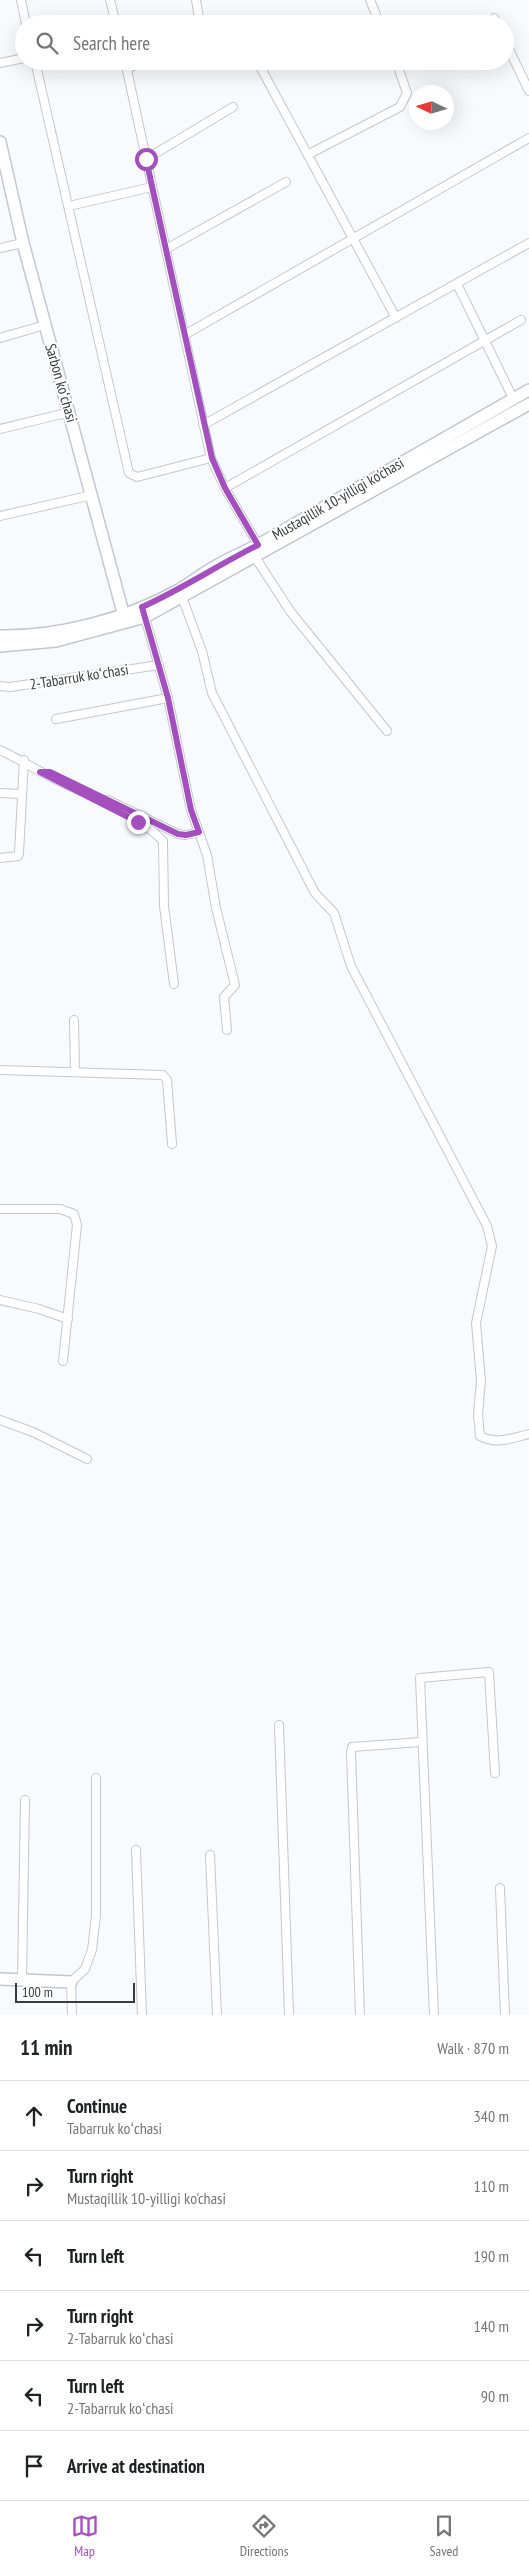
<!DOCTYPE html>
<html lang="en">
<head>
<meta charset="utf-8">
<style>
  :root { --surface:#fff; --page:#f6f6f6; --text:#202124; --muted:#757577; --line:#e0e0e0; --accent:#a34fbe }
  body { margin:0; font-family:"PT Sans Narrow",sans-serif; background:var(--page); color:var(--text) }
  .compass { position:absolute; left:409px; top:85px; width:45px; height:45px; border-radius:50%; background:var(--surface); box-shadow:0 5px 20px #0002; rotate:274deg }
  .scale { position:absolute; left:15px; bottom:12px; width:120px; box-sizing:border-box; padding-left:5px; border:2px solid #393b3e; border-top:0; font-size:14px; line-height:18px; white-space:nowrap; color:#393b3e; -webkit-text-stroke:4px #fff; paint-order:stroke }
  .stop { position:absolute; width:15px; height:15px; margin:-11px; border:4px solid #a34fbe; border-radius:50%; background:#fff }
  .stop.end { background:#a34fbe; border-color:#fff; box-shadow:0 1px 5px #0008 }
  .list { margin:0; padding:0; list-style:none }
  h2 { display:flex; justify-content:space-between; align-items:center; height:65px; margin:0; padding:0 20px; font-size:21px }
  h2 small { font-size:16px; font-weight:400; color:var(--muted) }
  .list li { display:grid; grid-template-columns:32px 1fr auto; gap:15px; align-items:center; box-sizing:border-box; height:70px; padding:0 20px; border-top:1px solid var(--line) }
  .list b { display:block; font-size:19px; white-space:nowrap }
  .list p { margin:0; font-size:16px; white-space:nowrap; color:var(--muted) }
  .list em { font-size:16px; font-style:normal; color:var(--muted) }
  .icon { flex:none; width:28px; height:28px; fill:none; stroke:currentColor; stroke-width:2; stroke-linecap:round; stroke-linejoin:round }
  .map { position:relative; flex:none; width:529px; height:2015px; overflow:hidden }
  .search { position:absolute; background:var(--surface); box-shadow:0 5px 20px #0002; left:15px; right:15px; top:15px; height:55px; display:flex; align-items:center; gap:12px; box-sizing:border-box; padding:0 18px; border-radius:28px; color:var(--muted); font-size:19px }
  .sheet { height:485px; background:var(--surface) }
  nav { display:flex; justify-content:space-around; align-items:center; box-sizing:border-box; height:70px; border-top:1px solid var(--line); background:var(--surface); font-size:14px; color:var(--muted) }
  nav a { display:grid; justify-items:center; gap:2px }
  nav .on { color:var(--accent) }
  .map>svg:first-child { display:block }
</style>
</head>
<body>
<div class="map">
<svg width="529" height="2015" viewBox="0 0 529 2015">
  <rect width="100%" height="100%" fill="#f8fbfe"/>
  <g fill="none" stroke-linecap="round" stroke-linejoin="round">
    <defs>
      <g id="street">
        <polyline points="21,0 26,24"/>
        <polyline points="110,0 116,24"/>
        <polyline points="196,0 200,24"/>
        <polyline points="370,0 380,24"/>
        <polyline points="494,18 497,24"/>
        <polyline points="505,41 529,91"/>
        <polyline points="35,61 129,473 137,477 211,458"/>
        <polyline points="125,61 211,458 225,488 258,545"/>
        <polyline points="257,61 396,318"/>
        <polyline points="0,63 24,58"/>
        <polyline points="127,69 144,61"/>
        <polyline points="309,154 400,107 407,93 396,61"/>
        <polyline points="146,159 233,107"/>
        <polyline points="69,206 152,187"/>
        <polyline points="0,248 23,243"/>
        <polyline points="166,249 286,182"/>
        <polyline points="457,284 513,398"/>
        <polyline points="186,334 529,138"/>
        <polyline points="0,338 45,325"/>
        <polyline points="203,425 529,243"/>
        <polyline points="0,429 70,412"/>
        <polyline points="225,488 521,320"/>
        <polyline points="0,516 92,495"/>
        <polyline points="255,557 290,611 387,731"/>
        <path d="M182 597 202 651 212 693 315 893 334 913 351 966 487 1226 492 1246 476 1323 481 1380 478 1415 480 1436C497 1445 512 1438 529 1434"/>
        <polyline points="144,614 168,698 191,810 207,855 216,908 235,985 224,997 227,1030"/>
        <polyline points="0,686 10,687 159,665"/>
        <polyline points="56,719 168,698"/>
        <path d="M0 750C19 759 36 770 55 779 91 797 135 812 163 841L164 906 174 984"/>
        <polyline points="0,793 21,794"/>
        <polyline points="108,800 178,834 186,835 199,832"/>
        <polyline points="0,858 18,856 19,853 24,760"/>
        <polyline points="74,1020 75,1071"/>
        <polyline points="0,1070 163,1075 167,1080 172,1144"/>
        <polyline points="0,1209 60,1209 74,1214 77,1225 63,1361"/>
        <polyline points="0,1300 39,1309 68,1319"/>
        <polyline points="0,1420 33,1432 87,1459"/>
        <polyline points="279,1725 289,2015"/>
        <polyline points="136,1850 142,2015"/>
        <polyline points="210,1855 217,2015"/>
        <polyline points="500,1888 505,2015"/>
        <polyline points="22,1979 25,1800"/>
        <polyline points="72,2015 71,1982 85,1969 92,1950 96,1915 96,1778"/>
        <polyline points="360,2015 351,1752 352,1747 421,1742"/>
        <polyline points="434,2015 420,1678 489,1672 495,1773"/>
      </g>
      <g id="secondary">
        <polyline points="0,142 23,243 125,620"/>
        <path d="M0 636C59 637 126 619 177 591 191 583 203 573 216 566 230 558 244 552 258 545L529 390"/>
        <polyline points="0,646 56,641 145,617 529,404"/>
        <polyline points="0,1979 71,1982"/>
      </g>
    </defs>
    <use href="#street" stroke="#c2c8cf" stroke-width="10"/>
    <use href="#secondary" stroke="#c2c8cf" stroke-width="14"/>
    <use href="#street" stroke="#fff" stroke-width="8"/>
    <use href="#secondary" stroke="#fff" stroke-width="11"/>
  </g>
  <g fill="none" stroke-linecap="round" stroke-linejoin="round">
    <path stroke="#a34fbe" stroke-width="6" d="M138 822 40 772H50L178 834 186 835 199 832 191 810 168 698 142 607C182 589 218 565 258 545L225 488 212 458 146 159"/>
  </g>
  <g text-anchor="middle" stroke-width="4" stroke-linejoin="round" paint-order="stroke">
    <g font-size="15" fill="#393b3e" stroke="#fff">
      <text transform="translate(61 383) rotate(74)" y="5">Sarbon koʻchasi</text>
      <text transform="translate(338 499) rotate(-30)" y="5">Mustaqillik 10-yilligi ko'chasi</text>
      <text transform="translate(79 677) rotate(-9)" y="5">2-Tabarruk koʻchasi</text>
    </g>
  </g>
</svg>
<svg class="compass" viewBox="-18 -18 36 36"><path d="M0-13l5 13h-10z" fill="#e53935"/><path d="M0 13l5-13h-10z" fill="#757577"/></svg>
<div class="scale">100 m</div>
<div class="stop" style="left:146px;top:159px"></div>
<div class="stop end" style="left:138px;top:822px"></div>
<div class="search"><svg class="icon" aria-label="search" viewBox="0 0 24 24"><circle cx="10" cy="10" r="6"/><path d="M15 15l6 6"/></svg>Search here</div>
</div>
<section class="sheet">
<h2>11 min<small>Walk · 870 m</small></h2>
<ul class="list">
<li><svg class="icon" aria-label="ahead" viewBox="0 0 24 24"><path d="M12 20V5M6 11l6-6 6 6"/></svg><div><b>Continue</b><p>Tabarruk koʻchasi</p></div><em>340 m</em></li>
<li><svg class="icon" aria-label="right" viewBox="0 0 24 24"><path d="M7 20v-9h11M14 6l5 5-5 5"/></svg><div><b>Turn right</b><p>Mustaqillik 10-yilligi ko'chasi</p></div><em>110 m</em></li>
<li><svg class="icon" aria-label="left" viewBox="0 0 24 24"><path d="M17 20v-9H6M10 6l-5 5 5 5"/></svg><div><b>Turn left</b></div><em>190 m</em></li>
<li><svg class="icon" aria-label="right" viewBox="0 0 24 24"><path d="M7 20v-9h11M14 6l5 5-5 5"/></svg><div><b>Turn right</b><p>2-Tabarruk koʻchasi</p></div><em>140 m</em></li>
<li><svg class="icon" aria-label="left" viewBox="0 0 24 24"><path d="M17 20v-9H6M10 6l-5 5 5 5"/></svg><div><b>Turn left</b><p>2-Tabarruk koʻchasi</p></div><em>90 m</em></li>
<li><svg class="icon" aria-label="arrive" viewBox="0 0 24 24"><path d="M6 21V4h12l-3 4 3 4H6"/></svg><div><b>Arrive at destination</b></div></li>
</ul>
</section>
<nav>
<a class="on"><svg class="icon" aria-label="map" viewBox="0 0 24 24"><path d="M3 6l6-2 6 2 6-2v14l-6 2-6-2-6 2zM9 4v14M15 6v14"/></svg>Map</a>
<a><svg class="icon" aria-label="directions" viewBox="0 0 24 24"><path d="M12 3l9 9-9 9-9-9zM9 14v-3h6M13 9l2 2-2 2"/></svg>Directions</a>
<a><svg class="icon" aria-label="saved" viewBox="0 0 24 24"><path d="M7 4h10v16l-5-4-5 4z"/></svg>Saved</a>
</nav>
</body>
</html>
